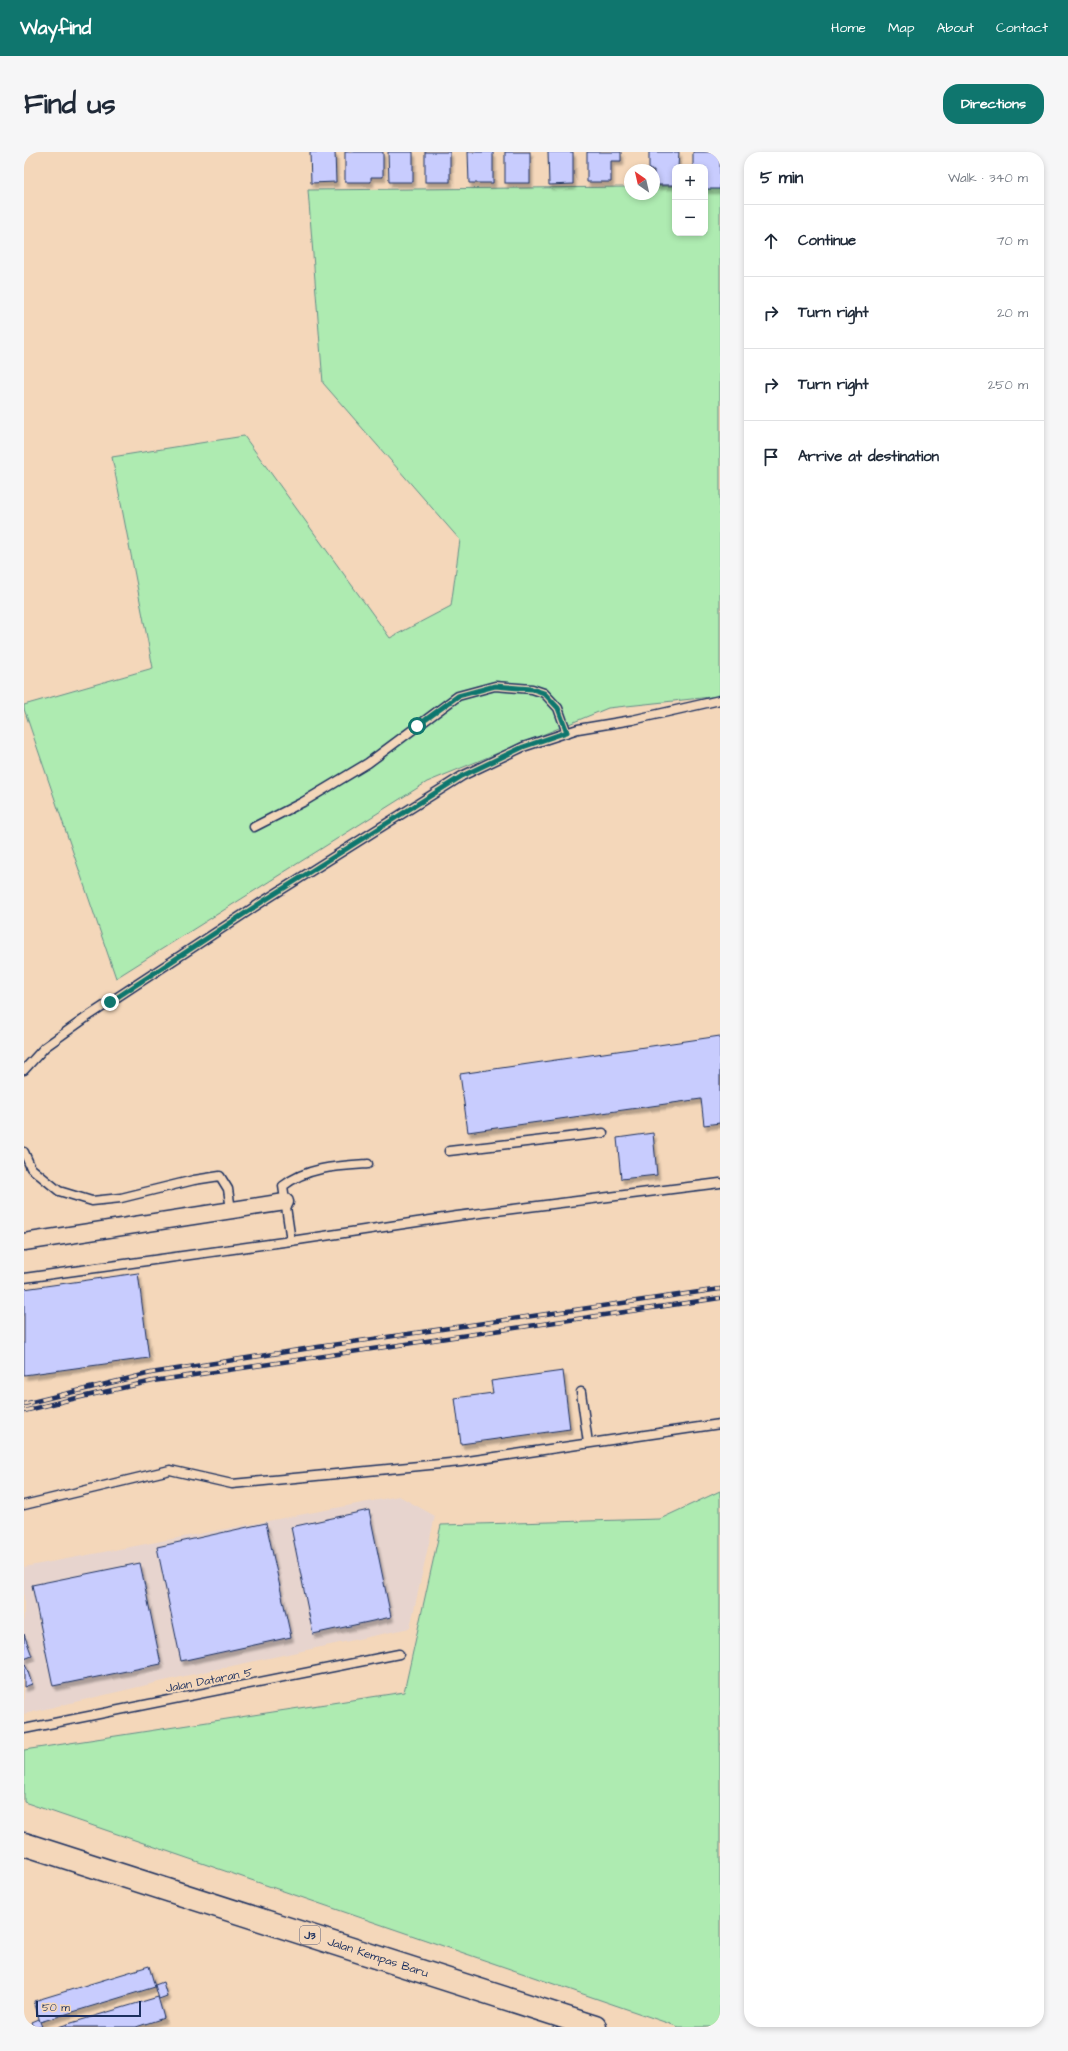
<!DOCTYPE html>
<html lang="en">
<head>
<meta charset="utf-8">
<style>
  :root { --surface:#fff; --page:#f6f6f7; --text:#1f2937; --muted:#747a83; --line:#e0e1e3; --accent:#0f766e }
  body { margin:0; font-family:"Architects Daughter",sans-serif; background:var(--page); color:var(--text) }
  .controls { position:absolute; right:12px; top:12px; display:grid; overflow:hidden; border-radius:8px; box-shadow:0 2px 6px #0003 }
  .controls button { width:36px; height:36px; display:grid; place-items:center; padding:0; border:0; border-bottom:1px solid var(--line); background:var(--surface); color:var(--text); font:20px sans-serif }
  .compass { position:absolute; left:600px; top:12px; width:36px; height:36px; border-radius:50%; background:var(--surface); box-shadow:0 2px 6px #0003; rotate:326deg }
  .scale { position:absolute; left:12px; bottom:10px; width:105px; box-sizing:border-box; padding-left:4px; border:2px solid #1b2f5e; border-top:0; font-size:11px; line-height:14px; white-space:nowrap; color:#1b2f5e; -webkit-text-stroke:3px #f4d7ba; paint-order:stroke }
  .stop { position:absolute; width:12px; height:12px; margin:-9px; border:3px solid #0f766e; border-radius:50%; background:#fff }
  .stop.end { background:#0f766e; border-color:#fff; box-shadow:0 1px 4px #0008 }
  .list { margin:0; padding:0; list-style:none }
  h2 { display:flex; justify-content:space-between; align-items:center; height:52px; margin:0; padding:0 16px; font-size:17px }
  h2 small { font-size:13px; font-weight:400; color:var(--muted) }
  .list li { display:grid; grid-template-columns:26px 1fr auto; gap:12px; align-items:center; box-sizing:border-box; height:72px; padding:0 16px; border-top:1px solid var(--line) }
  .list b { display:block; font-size:15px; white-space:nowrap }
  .list em { font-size:13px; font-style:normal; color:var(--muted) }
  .icon { flex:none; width:22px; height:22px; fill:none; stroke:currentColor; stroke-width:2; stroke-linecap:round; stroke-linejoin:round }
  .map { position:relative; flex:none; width:696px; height:1875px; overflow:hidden; border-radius:16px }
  header { display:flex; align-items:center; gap:24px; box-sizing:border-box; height:56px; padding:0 20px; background:var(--accent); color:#fff }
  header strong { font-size:19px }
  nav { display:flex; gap:22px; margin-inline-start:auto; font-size:14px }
  .intro { display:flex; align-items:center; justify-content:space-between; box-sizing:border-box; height:96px; padding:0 24px }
  h1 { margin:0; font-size:28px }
  .button { padding:10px 18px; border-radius:16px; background:var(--accent); color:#fff; font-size:14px; font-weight:700 }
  main { display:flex; gap:24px; padding:0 24px }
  aside { flex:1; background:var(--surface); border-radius:16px; box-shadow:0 2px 6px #0003 }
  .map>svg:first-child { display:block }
</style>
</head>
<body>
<header>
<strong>Wayfind</strong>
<nav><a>Home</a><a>Map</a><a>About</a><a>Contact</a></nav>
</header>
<div class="intro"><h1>Find us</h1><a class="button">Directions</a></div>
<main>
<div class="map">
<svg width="696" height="1875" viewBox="0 0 696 1875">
  <defs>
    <filter id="shadow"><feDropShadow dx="2.5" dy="4.5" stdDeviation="1" flood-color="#0004"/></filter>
  </defs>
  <rect width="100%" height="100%" fill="#f4d7ba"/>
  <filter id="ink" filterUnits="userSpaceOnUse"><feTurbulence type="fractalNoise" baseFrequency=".025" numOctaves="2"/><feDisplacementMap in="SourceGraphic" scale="8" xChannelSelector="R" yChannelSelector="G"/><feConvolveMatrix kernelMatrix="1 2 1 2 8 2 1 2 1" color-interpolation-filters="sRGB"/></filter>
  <g filter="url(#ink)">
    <polygon fill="#e7d4ce" points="375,1344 411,1364 386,1476 161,1524 0,1562 0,1415"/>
    <g fill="#aeebb1" stroke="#648d88">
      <polygon points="630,34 651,34 651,81 681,81 681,34 696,34 696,544 584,556 403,630 92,826 0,557 0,553 129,516 88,305 220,284 366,486 427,454 436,388 299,231 284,38 606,35 606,42 630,42"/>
      <polygon points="696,1339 696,1875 655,1875 0,1650 0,1598 380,1540 417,1373 636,1367"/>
    </g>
    <g fill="#c8ccfe" stroke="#1b2f5e" filter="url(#shadow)">
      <polygon points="286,0 311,0 312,30 287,31"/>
      <polygon points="321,0 359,0 359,25 347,25 347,30 321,30"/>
      <polygon points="364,0 389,0 389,30 365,30"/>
      <rect x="401" y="0" width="25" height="30"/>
      <polygon points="444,0 469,0 469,31 445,31"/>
      <rect x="481" y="0" width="25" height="31"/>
      <polygon points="524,0 549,0 549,32 525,33"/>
      <polygon points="563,0 597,0 597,9 587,9 587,30 563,30"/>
      <polygon points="625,0 655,0 654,15 651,15 651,33 630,33 630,18 625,18"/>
      <polygon points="669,0 696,0 696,37 681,37 681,15 669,15"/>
      <polygon points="696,884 696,971 680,973 677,947 444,980 436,922"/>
      <polygon points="629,981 633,1023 597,1027 593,986"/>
      <polygon points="114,1121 125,1206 0,1223 0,1137"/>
      <polygon points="539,1219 546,1277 437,1292 431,1246 469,1241 467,1229"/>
      <polygon points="345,1358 367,1465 289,1482 267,1375"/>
      <polygon points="242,1371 267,1485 157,1509 133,1395"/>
      <polygon points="116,1411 137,1512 29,1534 8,1433"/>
      <polygon points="0,1482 8,1504 0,1507"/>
      <polygon points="0,1508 8,1532 0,1535"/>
      <polygon points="125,1814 131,1835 16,1870 10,1849"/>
      <polygon points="139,1830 143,1844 135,1847 131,1833"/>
      <polygon points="134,1845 140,1866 112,1875 34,1875"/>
      <polygon points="15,1867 18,1875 10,1875 8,1870"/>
    </g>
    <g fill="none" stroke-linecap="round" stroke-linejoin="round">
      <defs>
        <g id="lane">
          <polyline points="230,675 279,650 344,611 434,544 471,534 508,537 520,541 534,556 543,581"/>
          <polyline points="0,918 21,895 63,865 238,750 438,624 499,595 554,577 608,568 696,548"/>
          <polyline points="425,999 579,981"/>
          <polyline points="0,1000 7,1016 35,1039 68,1049 97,1046 170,1028 196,1024 204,1037 207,1058"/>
          <path d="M344 1012C314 1014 283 1015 259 1034L267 1089 433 1064 696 1031"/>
          <polyline points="0,1126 267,1089"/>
          <polyline points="557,1240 564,1291"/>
          <polyline points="0,1353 146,1318 208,1332 437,1310 696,1272"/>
          <polyline points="0,1577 375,1502"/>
        </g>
        <polyline id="street" points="0,1090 261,1050"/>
        <polyline id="primary" points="0,1692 571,1875"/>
      </defs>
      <use href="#lane" stroke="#1b2f5e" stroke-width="11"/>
      <use href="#street" stroke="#1b2f5e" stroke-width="19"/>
      <use href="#primary" stroke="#1b2f5e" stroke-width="25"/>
      <use href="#lane" stroke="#f4d7ba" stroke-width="8"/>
      <use href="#street" stroke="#f4d7ba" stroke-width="16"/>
      <use href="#primary" stroke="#f4d7ba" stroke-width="22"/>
      <defs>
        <g id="rail">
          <polyline points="0,1252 127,1221 287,1196 696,1137"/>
          <polyline points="0,1259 44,1248 129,1229 696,1146"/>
        </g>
      </defs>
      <use href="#rail" stroke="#1b2f5e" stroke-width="4.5"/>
      <use href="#rail" stroke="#f4d7ba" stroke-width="3" stroke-dasharray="9" stroke-linecap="butt"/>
    </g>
  </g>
  <g fill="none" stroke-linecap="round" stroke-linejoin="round" filter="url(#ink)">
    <polyline stroke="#0f766e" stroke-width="5" points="86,850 238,750 438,624 499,595 543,580 534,556 520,541 508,537 471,534 434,544 393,574"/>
  </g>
  <g text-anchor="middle" stroke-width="4" stroke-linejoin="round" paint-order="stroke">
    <rect fill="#f4d7ba" stroke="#5c617a" stroke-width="1" x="276" y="1774" width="20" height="18" rx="3"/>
    <g font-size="11" font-weight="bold" fill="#1b2f5e">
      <text x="286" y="1787">J3</text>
    </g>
    <g font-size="12" fill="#1b2f5e" stroke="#f4d7ba">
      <text transform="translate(185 1528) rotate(-11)" y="4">Jalan Dataran 5</text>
      <text transform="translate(354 1805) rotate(18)" y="4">Jalan Kempas Baru</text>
    </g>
  </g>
</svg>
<div class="controls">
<button>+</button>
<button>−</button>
</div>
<svg class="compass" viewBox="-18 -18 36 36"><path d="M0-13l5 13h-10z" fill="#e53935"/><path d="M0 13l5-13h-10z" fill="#747a83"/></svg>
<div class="scale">50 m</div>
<div class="stop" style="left:393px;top:574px"></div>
<div class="stop end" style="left:86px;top:850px"></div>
</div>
<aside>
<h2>5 min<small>Walk · 340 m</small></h2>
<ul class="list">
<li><svg class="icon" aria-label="ahead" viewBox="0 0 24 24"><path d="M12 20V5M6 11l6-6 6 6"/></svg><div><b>Continue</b></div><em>70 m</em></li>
<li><svg class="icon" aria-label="right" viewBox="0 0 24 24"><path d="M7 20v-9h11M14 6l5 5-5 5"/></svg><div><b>Turn right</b></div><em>20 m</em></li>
<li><svg class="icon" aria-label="right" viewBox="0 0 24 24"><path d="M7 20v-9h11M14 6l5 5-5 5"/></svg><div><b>Turn right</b></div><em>250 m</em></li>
<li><svg class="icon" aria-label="arrive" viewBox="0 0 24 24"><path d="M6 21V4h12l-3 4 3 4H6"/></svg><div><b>Arrive at destination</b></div></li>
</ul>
</aside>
</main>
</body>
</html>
